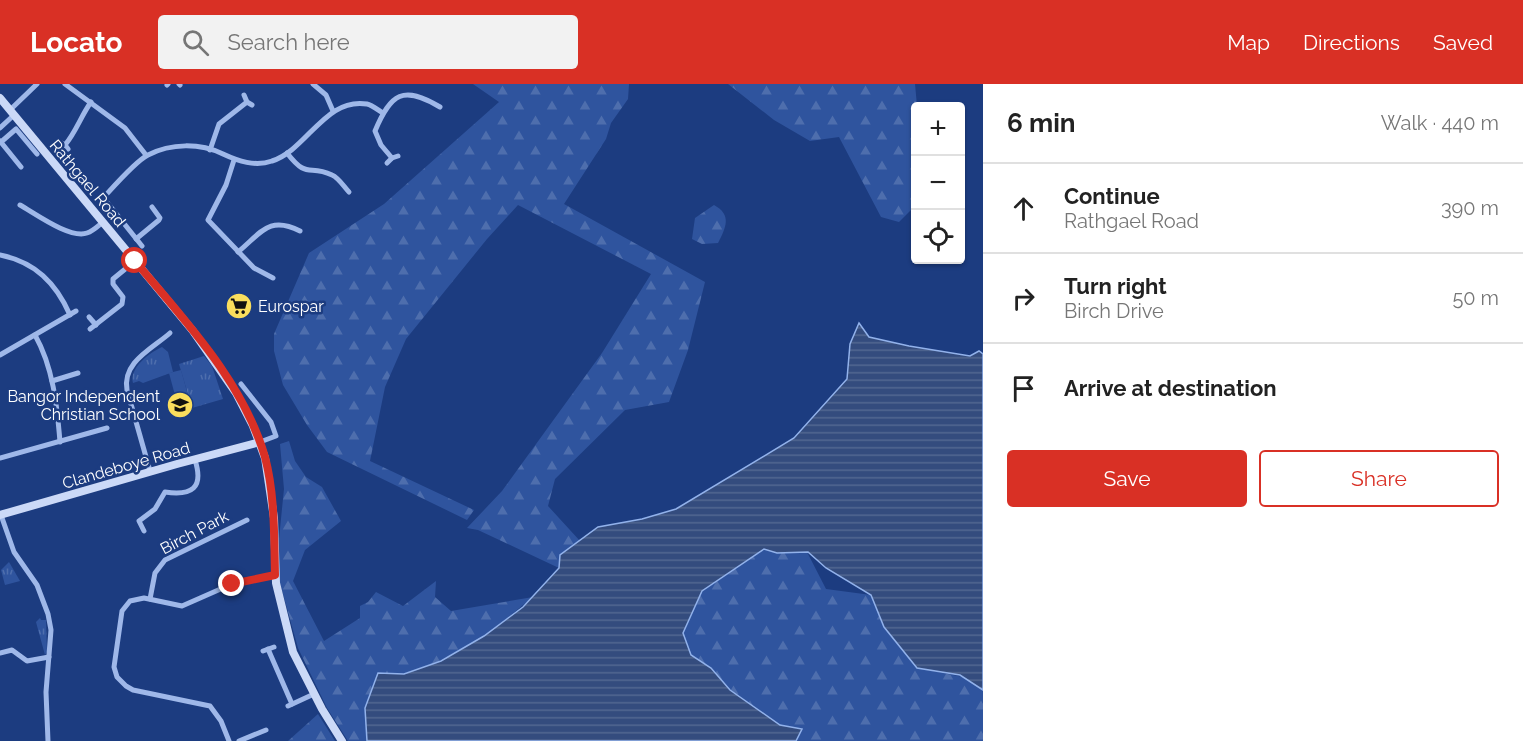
<!DOCTYPE html>
<html lang="en">
<head>
<meta charset="utf-8">
<style>
  :root { --surface:#fff; --page:#f2f2f2; --text:#222; --muted:#767676; --line:#e0e0e0; --accent:#d93025 }
  body { margin:0; font-family:Raleway,sans-serif; background:var(--page); color:var(--text) }
  .controls { position:absolute; right:18px; top:18px; display:grid; overflow:hidden; border-radius:6px; box-shadow:0 2px 4px #0004 }
  .controls button { width:54px; height:54px; display:grid; place-items:center; padding:0; border:0; border-bottom:2px solid var(--line); background:var(--surface); color:var(--text); font:30px sans-serif }
  .stop { position:absolute; width:18px; height:18px; margin:-14px; border:4px solid #d93025; border-radius:50%; background:#fff }
  .stop.end { background:#d93025; border-color:#fff; box-shadow:0 2px 6px #0008 }
  .list { margin:0; padding:0; list-style:none }
  h2 { display:flex; justify-content:space-between; align-items:center; height:78px; margin:0; padding:0 24px; font-size:26px }
  h2 small { font-size:20px; font-weight:400; color:var(--muted) }
  .list li { display:grid; grid-template-columns:39px 1fr auto; gap:18px; align-items:center; box-sizing:border-box; height:90px; padding:0 24px; border-top:2px solid var(--line) }
  .list b { display:block; font-size:22px; white-space:nowrap }
  .list p { margin:0; font-size:20px; white-space:nowrap; color:var(--muted) }
  .list em { font-size:20px; font-style:normal; color:var(--muted) }
  .actions { display:flex; gap:12px; padding:18px 24px }
  .actions a { flex:1; padding:14px 0; border:2px solid var(--accent); border-radius:6px; text-align:center; font-size:21px; color:var(--accent) }
  .actions .main { background:var(--accent); color:#fff }
  .icon { flex:none; width:33px; height:33px; fill:none; stroke:currentColor; stroke-width:2; stroke-linecap:round; stroke-linejoin:round }
  .map { position:relative; flex:none; width:983px; height:657px; overflow:hidden }
  header { display:flex; align-items:center; gap:36px; box-sizing:border-box; height:84px; padding:0 30px; background:var(--accent); color:#fff }
  header strong { font-size:28px }
  nav { display:flex; gap:33px; margin-inline-start:auto; font-size:21px }
  .search { width:420px; height:54px; background:var(--page); display:flex; align-items:center; gap:15px; box-sizing:border-box; padding:0 21px; border-radius:6px; color:var(--muted); font-size:22px }
  main { display:flex }
  aside { flex:1; background:var(--surface) }
  .map>svg:first-child { display:block }
</style>
</head>
<body>
<header>
<strong>Locato</strong>
<div class="search"><svg class="icon" aria-label="search" viewBox="0 0 24 24"><circle cx="10" cy="10" r="6"/><path d="M15 15l6 6"/></svg>Search here</div>
<nav><a>Map</a><a>Directions</a><a>Saved</a></nav>
</header>
<main>
<div class="map">
<svg width="983" height="657" viewBox="0 0 983 657">
  <defs>
    <pattern id="grass-tufts" width="24" height="20" patternUnits="userSpaceOnUse" patternTransform="scale(1.5)"><rect width="24" height="20" fill="#2f549e"/><path d="M3 7l-1-3M5 7V3M7 7l1-3M15 17l-1-3M17 17v-4M19 17l1-3" fill="none" stroke="#4e6ead"/></pattern>
    <pattern id="forest-firs" width="22" height="20" patternUnits="userSpaceOnUse" patternTransform="scale(1.5)"><rect width="22" height="20" fill="#2f549e"/><path d="M5 1l3.5 6h-7zM16 11l3.5 6h-7z" fill="#4e6ead"/></pattern>
    <pattern id="water-rules" width="6" height="5" patternUnits="userSpaceOnUse" patternTransform="scale(1.5)"><rect width="6" height="5" fill="#344c7e"/><path d="M0 2.5h6" fill="none" stroke="#526791"/></pattern>
  </defs>
  <rect width="100%" height="100%" fill="#1c3c80"/>
  <g fill="url(#grass-tufts)">
    <path d="M162 263 168 268 173 288 143 299 139 297 133 299C129 284 149 269 162 263Z"/>
    <polygon points="204,272 212,282 223,315 192,324 179,280"/>
    <polygon points="9,478 20,497 5,501 1,486"/>
    <polygon points="40,534 41,536 46,536 47,568 45,571 36,538"/>
  </g>
  <g fill="url(#forest-firs)">
    <polygon points="473,0 629,0 628,15 611,39 606,55 564,120 705,198 688,266 669,318 625,326 555,395 548,422 580,457 560,471 559,484 478,446 467,444 502,407 602,269 651,190 518,121 487,155 406,255 385,303 370,377 474,426 467,436 327,368 307,341 283,301 274,267 274,250 309,169 384,120 499,18"/>
    <polygon points="728,0 915,0 917,22 916,22 915,122 899,138 881,133 839,53 810,57 774,36"/>
    <path d="M714 121C732 131 726 143 718 159L702 160 692 155 695 134Z"/>
    <polygon points="289,357 295,377 306,393 322,403 341,437 305,466 293,497 324,557 360,534 360,522 368,518 376,508 403,522 436,497 435,513 451,527 533,513 485,552 437,578 403,590 378,589 366,622 367,657 348,657 327,624 298,564 276,485 284,405 280,360"/>
    <polygon points="764,465 777,469 807,468 826,505 871,511 884,544 917,584 963,593 983,606 983,657 796,657 801,645 780,641 729,606 711,584 691,571 683,549 702,507"/>
    <polygon points="318,630 335,657 288,657"/>
  </g>
  <polygon fill="#2f549e" points="181,286 188,311 176,315 169,289"/>
  <polygon fill="url(#water-rules)" stroke="#92b2eb" stroke-width="1.5" points="859,239 869,253 909,262 970,272 979,267 983,270 983,606 960,591 917,584 884,543 871,511 826,484 808,468 777,469 764,465 702,507 683,549 691,571 711,584 730,606 780,641 802,645 796,657 367,657 365,624 378,589 404,590 441,577 484,552 523,523 559,484 560,471 598,443 642,435 676,425 794,354 847,295 850,260"/>
  <g fill="none" stroke-linecap="round" stroke-linejoin="round">
    <g stroke="#9fb8e9" stroke-width="5">
      <polyline points="65,0 125,44 146,71"/>
      <polyline points="179,0 180,1"/>
      <polyline points="313,0 326,11 333,27"/>
      <polyline points="167,1 168,0"/>
      <polyline points="244,11 247,18 252,21"/>
      <polyline points="10,26 37,0"/>
      <polyline points="0,44 14,31"/>
      <polyline points="0,57 21,83"/>
      <polyline points="58,57 65,61 68,65"/>
      <polyline points="1,58 16,45 37,70"/>
      <path d="M65 61C76 48 81 32 91 18"/>
      <polyline points="210,66 219,40 247,18"/>
      <path d="M287 69C308 96 308 80 332 91 339 94 344 103 349 108"/>
      <path d="M392 74 381 61 375 47C391 9 403 1 440 23"/>
      <polyline points="234,76 226,101 208,136 254,184 273,194"/>
      <polyline points="387,79 392,74 398,72"/>
      <path d="M20 121C36 130 70 155 87 149 93 147 98 142 103 138"/>
      <polyline points="136,155 159,136 160,134 152,123"/>
      <path d="M142 162 106 117 105 112C115 101 136 77 148 71 171 59 200 59 223 70 238 77 255 83 272 77 307 66 325 13 367 20 372 21 378 26 383 29"/>
      <path d="M238 168C261 149 269 131 300 147"/>
      <path d="M0 171C35 178 56 199 70 231"/>
      <polyline points="89,233 96,241"/>
      <polyline points="90,245 122,220 123,213 113,200 113,195 135,177"/>
      <path d="M35 251C53 283 57 321 60 358"/>
      <polyline points="0,271 76,227"/>
      <polyline points="52,297 78,289"/>
      <polyline points="241,300 271,338 276,352 260,358"/>
      <polyline points="0,374 107,344"/>
      <path d="M150 387 127 306C122 278 152 265 170 249"/>
      <polyline points="1,431 14,468 37,501 48,530 51,546 46,608 48,657"/>
      <path d="M144 447 139 437 155 425 165 408C192 412 204 404 195 376"/>
      <polyline points="150,515 155,489 165,476 247,436"/>
      <polyline points="268,565 292,620"/>
      <polyline points="263,567 274,563"/>
      <polyline points="0,569 12,566 27,577 49,573"/>
      <polyline points="288,622 314,610"/>
      <polyline points="229,657 221,637 210,622 133,606 126,602 117,593 114,583 122,527 130,517 144,514 182,522 232,500 275,491"/>
      <polyline points="239,657 266,646"/>
    </g>
    <g stroke="#cbd9f7" stroke-width="8">
      <polyline points="0,14 193,247 236,309 253,342 265,374 274,434 276,499 293,568 322,625 342,657"/>
      <polyline points="0,431 177,380 260,358"/>
    </g>
  </g>
  <g fill="none" stroke-linecap="round" stroke-linejoin="round">
    <path stroke="#d93025" stroke-width="8" d="M135 177C184 236 243 297 265 373 275 411 274 451 275 491L232 500"/>
  </g>
  <defs>
    <symbol id="supermarket-disc" viewBox="-11 -11 22 22"><circle r="9.5" fill="#fade5d" stroke="#1c3c80"/><path d="M-6-5.5h2.5l.6 2H6L4.5 2H-2.5L-4.4-4H-6ZM-1.5 3.2a1.3 1.3 0 1 0 .1 0ZM3 3.2a1.3 1.3 0 1 0 .1 0Z" fill="#111"/></symbol>
    <symbol id="school-disc" viewBox="-11 -11 22 22"><circle r="9.5" fill="#fade5d" stroke="#1c3c80"/><path d="M0-5L7-2L0 1L-7-2ZM-4 1L0 2.5L4 1V4Q0 6-4 4Z" fill="#111"/></symbol>
  </defs>
  <g fill-rule="evenodd">
    <use href="#supermarket-disc" x="224" y="207" width="30" height="30"/>
    <use href="#school-disc" x="165" y="306" width="30" height="30"/>
  </g>
  <g text-anchor="middle" stroke-width="5" stroke-linejoin="round" paint-order="stroke">
    <g font-size="16" fill="#fff" stroke="#1c3c80">
      <text transform="translate(88 99) rotate(50)" y="6">Rathgael Road</text>
      <text transform="translate(126 381) rotate(-16)" y="6">Clandeboye Road</text>
      <text transform="translate(194 448) rotate(-28)" y="6">Birch Park</text>
    </g>
    <g font-size="16" fill="#fff" stroke="#1c3c80" text-anchor="start">
      <text x="258" y="228">Eurospar</text>
      <text x="160" y="318" text-anchor="end">Bangor Independent<tspan x="160" dy="18">Christian School</tspan></text>
    </g>
  </g>
</svg>
<div class="controls">
<button>+</button>
<button>−</button>
<button><svg class="icon" aria-label="locate" viewBox="0 0 24 24"><circle cx="12" cy="12" r="6"/><path d="M12 2v4M12 18v4M2 12h4M18 12h4"/></svg></button>
</div>
<div class="stop" style="left:135px;top:177px"></div>
<div class="stop end" style="left:232px;top:500px"></div>
</div>
<aside>
<h2>6 min<small>Walk · 440 m</small></h2>
<ul class="list">
<li><svg class="icon" aria-label="ahead" viewBox="0 0 24 24"><path d="M12 20V5M6 11l6-6 6 6"/></svg><div><b>Continue</b><p>Rathgael Road</p></div><em>390 m</em></li>
<li><svg class="icon" aria-label="right" viewBox="0 0 24 24"><path d="M7 20v-9h11M14 6l5 5-5 5"/></svg><div><b>Turn right</b><p>Birch Drive</p></div><em>50 m</em></li>
<li><svg class="icon" aria-label="arrive" viewBox="0 0 24 24"><path d="M6 21V4h12l-3 4 3 4H6"/></svg><div><b>Arrive at destination</b></div></li>
</ul>
<div class="actions"><a class="main">Save</a><a>Share</a></div>
</aside>
</main>
</body>
</html>
